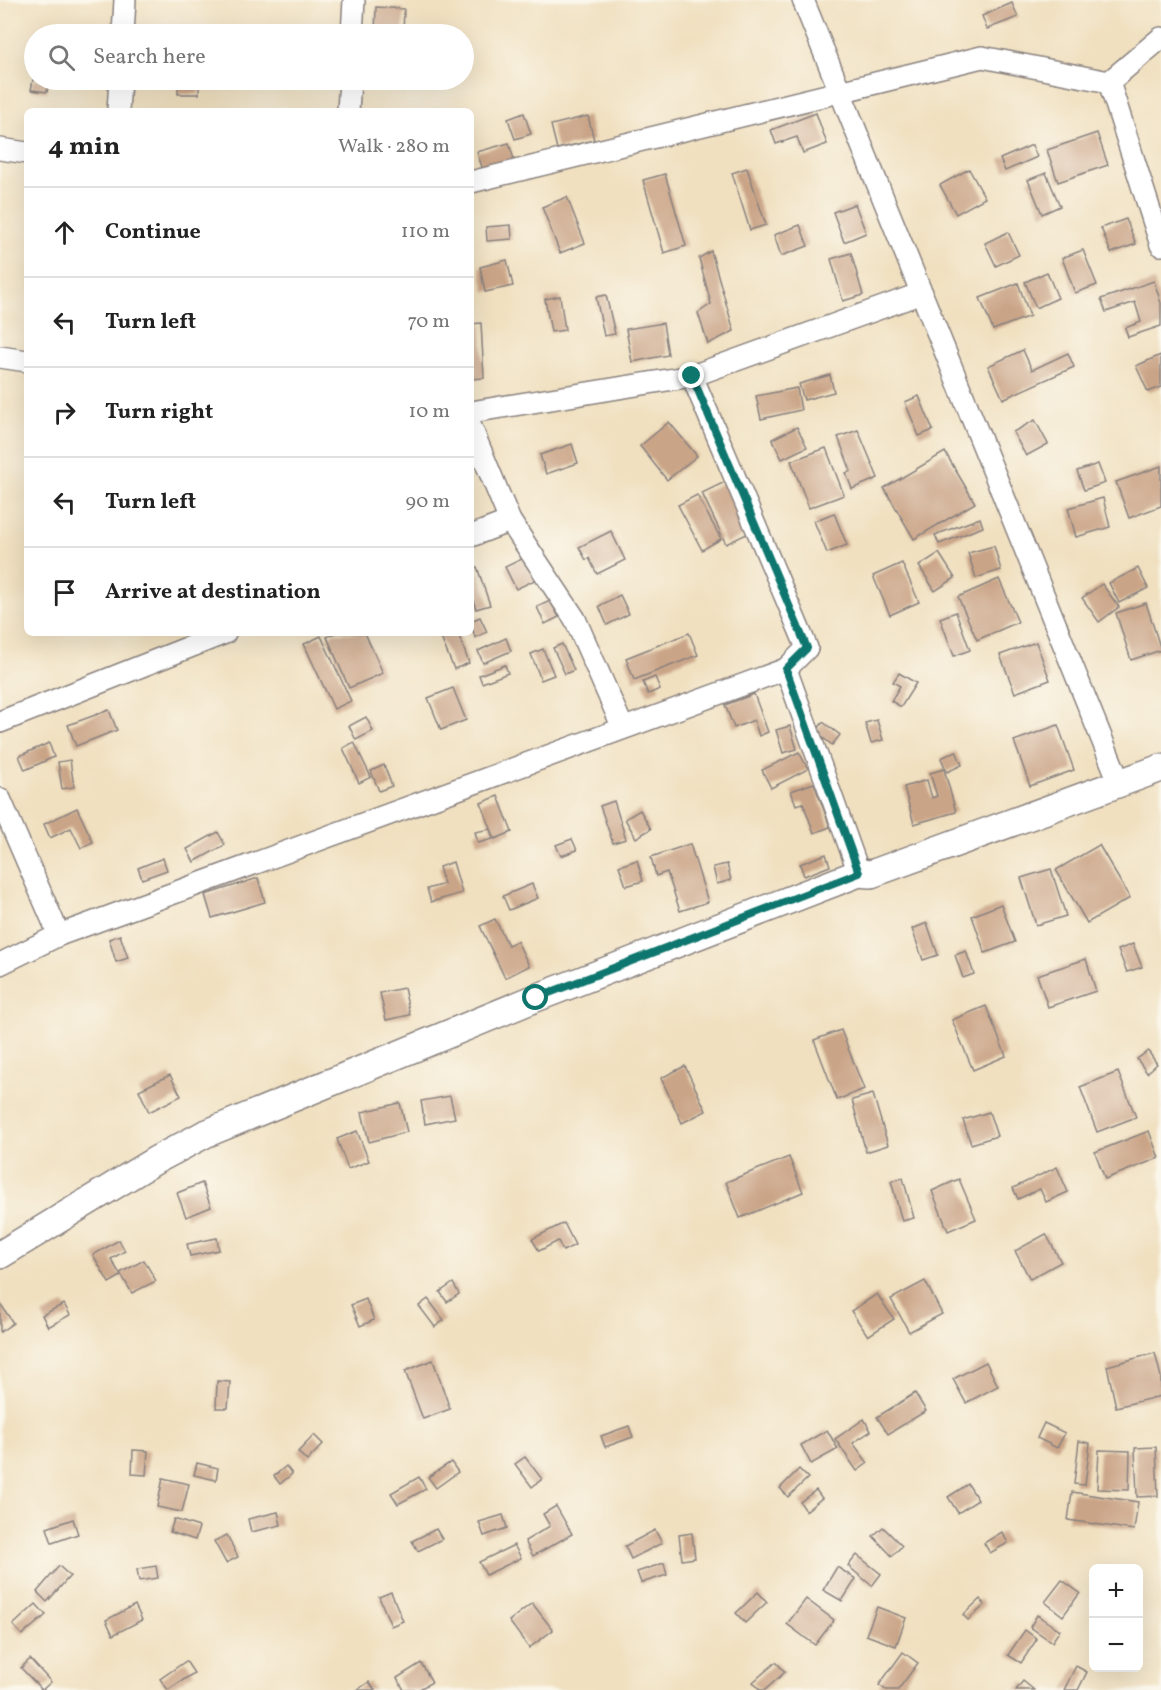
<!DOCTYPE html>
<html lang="en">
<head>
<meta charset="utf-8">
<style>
  :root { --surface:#fff; --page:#f6f6f6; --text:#222; --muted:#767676; --line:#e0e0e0 }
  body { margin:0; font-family:Vollkorn,serif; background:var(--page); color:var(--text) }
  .controls { position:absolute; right:18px; bottom:18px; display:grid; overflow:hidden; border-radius:9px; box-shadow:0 6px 24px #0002 }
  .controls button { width:54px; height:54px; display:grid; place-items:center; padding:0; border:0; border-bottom:2px solid var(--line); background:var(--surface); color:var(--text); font:30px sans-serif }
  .stop { position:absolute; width:18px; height:18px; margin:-14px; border:4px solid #0f766e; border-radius:50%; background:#fff }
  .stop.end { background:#0f766e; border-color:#fff; box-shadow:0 2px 6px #0008 }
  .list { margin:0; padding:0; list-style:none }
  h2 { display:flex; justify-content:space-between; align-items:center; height:78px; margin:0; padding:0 24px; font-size:26px }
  h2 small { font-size:20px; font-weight:400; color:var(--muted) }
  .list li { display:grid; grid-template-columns:39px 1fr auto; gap:18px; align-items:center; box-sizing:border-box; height:90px; padding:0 24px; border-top:2px solid var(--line) }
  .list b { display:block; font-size:22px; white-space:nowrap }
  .list em { font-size:20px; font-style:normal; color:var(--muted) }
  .icon { flex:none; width:33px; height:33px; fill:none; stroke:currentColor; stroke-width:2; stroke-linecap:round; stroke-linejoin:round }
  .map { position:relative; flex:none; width:1161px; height:1690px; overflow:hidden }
  .search { position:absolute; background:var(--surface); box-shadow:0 6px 24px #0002; left:24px; top:24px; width:450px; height:66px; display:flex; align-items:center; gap:15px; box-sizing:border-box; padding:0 21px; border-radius:33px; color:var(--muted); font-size:22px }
  .panel { position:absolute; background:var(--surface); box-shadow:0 6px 24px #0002; left:24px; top:108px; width:450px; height:528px; border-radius:9px }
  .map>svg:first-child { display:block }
</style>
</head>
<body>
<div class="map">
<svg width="1161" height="1690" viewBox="0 0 1161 1690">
  <rect width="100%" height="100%" fill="#fbf7ec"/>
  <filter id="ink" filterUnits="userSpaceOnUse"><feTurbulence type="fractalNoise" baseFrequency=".0167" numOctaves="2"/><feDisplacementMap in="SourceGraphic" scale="12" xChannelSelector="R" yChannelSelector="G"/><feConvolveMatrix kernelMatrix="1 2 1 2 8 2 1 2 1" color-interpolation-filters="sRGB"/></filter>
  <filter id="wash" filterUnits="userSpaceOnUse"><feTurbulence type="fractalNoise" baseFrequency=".008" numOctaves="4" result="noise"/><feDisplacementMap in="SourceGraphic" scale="24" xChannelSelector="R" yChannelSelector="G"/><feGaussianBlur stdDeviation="1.35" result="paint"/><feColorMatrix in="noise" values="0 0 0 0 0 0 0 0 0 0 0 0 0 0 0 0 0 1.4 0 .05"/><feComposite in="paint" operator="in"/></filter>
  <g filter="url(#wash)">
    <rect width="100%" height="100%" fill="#f0e0c0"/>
    <g id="blocks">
      <g fill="#caa487">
        <polygon points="1012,3 1018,17 987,29 982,16"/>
        <polygon points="376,7 404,9 403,34 375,34"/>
        <polygon points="33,80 49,80 47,92 31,90"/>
        <rect x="178" y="80" width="21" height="14"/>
        <polygon points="524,113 531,134 515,139 508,119"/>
        <polygon points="816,113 827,144 803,153 797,137 776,144 771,130"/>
        <polygon points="588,116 594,140 557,149 551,125"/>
        <polygon points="1097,133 1108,165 1058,182 1047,150"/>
        <polygon points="509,143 515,163 484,173 477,152"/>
        <polygon points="1032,145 1037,157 1005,171 1000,159"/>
        <polygon points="747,168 766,225 750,230 732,173"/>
        <polygon points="969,169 985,198 956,214 940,185"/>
        <polygon points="1046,173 1060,206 1042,214 1028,180"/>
        <polygon points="665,174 686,246 664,253 643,180"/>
        <polygon points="567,197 585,243 560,253 542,207"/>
        <polygon points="855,204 866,233 844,242 833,212"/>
        <polygon points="1126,219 1136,244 1111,253 1101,228"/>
        <polygon points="511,225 512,239 487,241 486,227"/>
        <polygon points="800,225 808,246 781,256 774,235"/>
        <polygon points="1008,232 1019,255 996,266 985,243"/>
        <polygon points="1083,250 1097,285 1075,293 1062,258"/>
        <polygon points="711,251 734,331 708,344 698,313 711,304 699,258"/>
        <polygon points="851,253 863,295 843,301 831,259"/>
        <polygon points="507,260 513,286 485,292 480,267"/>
        <polygon points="1047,272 1058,298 1036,308 1025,282"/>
        <polygon points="1154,281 1161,303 1161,326 1128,337 1125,328 1141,322 1135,302 1106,312 1101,299"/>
        <polygon points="1018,283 1030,316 993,330 980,298"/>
        <polygon points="606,295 615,334 604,336 596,297"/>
        <polygon points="560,296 565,330 551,332 545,299"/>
        <polygon points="481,323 484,378 471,379 471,324"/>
        <polygon points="663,323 668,355 632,362 626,329"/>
        <polygon points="1023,350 1032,370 1068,353 1074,367 1003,399 988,366"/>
        <polygon points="1161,355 1161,387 1148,392 1136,366"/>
        <polygon points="830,375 834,392 804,400 799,384"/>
        <polygon points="797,388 801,410 761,419 756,396"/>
        <polygon points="919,396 933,430 919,436 905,402"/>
        <polygon points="1035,420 1048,444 1026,456 1013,432"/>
        <polygon points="669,422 697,456 667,480 640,446"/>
        <polygon points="797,427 807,447 782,459 772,439"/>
        <polygon points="858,430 878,478 852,489 846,473 851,471 838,437"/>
        <polygon points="572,444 578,463 546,474 540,455"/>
        <polygon points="826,448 844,495 809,508 791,461"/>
        <polygon points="945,452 975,503 914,539 884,488"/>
        <polygon points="1098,464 1105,483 1084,490 1077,471"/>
        <polygon points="1161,466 1161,506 1129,518 1116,482"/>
        <polygon points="729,480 753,531 726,544 702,493"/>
        <polygon points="697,495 721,539 702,550 678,505"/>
        <polygon points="1103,498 1110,527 1076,537 1068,508"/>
        <polygon points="834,513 847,545 827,553 814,521"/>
        <polygon points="980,518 983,527 939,544 935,535"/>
        <polygon points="611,531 625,560 597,574 589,558 586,560 579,547"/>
        <polygon points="994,546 1001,570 976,578 968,553"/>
        <polygon points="939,553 955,578 935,591 919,566"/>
        <polygon points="528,556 539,578 516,589 505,567"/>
        <polygon points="902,563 919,602 890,615 873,576"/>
        <polygon points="477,567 490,605 476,609 471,595 471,569"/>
        <polygon points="1138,568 1148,588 1119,603 1109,583"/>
        <polygon points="999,579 1018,622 977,640 958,597"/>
        <polygon points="1102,584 1119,607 1099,622 1082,598"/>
        <polygon points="620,595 629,614 607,625 599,606"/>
        <polygon points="550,601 559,617 545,624 537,607"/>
        <polygon points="1146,603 1161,650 1131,660 1116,613"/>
        <polygon points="956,612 970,650 954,656 940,618"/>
        <polygon points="480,617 487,632 475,638 471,621"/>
        <polygon points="335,633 365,633 383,673 349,688 327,637"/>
        <polygon points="439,633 458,633 469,663 454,669"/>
        <polygon points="689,633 698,655 634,680 626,658"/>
        <polygon points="321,636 351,701 334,709 304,644"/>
        <polygon points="506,638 511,651 483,663 478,651"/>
        <polygon points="1036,642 1050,680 1015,693 1000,655"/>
        <polygon points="562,644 574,670 565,674 553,648"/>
        <polygon points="543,649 554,675 541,680 531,654"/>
        <polygon points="505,665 508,673 482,683 479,675"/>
        <polygon points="899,673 916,683 901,707 891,701 900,686 893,682"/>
        <polygon points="655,677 660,689 648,694 643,682"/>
        <polygon points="453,688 466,720 441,730 428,698"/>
        <polygon points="754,694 768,732 759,736 754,720 734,728 725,705"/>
        <polygon points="109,710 117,730 76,746 68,725"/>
        <polygon points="366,717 373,731 356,740 349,726"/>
        <polygon points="877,720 883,740 871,743 865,723"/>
        <polygon points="823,722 840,735 832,745 816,732"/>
        <polygon points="1058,725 1074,770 1030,786 1014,741"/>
        <polygon points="790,726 797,749 783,753 776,730"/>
        <polygon points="354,742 371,777 359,783 343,748"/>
        <polygon points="49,743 54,757 25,770 19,756"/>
        <polygon points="956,751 962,765 947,772 941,758"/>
        <polygon points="799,752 808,769 771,788 762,770"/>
        <polygon points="70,760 74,787 62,789 58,762"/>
        <polygon points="384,765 392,786 379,791 371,771"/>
        <polygon points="944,769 956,812 914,824 904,787 927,780 932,798 937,796 930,773"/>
        <polygon points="814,783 830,827 814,833 803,803 796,805 791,791"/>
        <polygon points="498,796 512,832 495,839 481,803"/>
        <polygon points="614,801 626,839 613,843 600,806"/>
        <polygon points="77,808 93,842 81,848 71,828 50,838 44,824"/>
        <polygon points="640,810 651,829 636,838 625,819"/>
        <polygon points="490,829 493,839 478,843 475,832"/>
        <polygon points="218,832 225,845 194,862 187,849"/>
        <polygon points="572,839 577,850 561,856 556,845"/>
        <polygon points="690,844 708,902 680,911 667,872 656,876 651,857"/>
        <polygon points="1099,845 1130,898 1087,923 1056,870"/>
        <polygon points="826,854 830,866 804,876 800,864"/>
        <polygon points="163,858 167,870 142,879 138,868"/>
        <polygon points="637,860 643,881 626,886 619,866"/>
        <polygon points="453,862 462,893 431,902 427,889 444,884 439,867"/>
        <polygon points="727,864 731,880 717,884 713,867"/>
        <polygon points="1051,869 1066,916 1036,925 1021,878"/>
        <polygon points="258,878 265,902 212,918 205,895"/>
        <polygon points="532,884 538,898 509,910 503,896"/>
        <polygon points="1001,904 1015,942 985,953 972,916"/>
        <polygon points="495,919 508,945 517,941 529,966 505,978 480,926"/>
        <polygon points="927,923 938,955 923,960 912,929"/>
        <polygon points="120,935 128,958 116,962 109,939"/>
        <polygon points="1133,944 1142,967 1127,972 1118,950"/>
        <polygon points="966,951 974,974 963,978 955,955"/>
        <polygon points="1086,959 1096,991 1048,1007 1037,975"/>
        <polygon points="404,988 410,1015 386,1020 380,993"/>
        <polygon points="986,1006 1006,1056 973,1070 952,1020"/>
        <polygon points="841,1030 864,1089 837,1100 814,1040"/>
        <polygon points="1148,1051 1157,1064 1147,1073 1137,1059"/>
        <polygon points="685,1066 706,1111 682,1123 661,1078"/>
        <polygon points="1118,1072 1136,1117 1097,1132 1080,1087"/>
        <polygon points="170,1075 181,1096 149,1112 139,1090"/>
        <polygon points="873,1094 888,1145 866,1152 852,1100"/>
        <polygon points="450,1096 455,1118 425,1124 421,1101"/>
        <polygon points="400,1103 407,1132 369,1142 362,1112"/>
        <polygon points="989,1112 997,1136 971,1144 963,1120"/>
        <polygon points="357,1131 369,1161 348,1169 337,1139"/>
        <polygon points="1149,1131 1159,1158 1105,1179 1095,1152"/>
        <polygon points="789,1157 803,1192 740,1218 726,1182"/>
        <polygon points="1057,1167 1068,1192 1046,1202 1040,1189 1018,1199 1013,1188"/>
        <polygon points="903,1178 914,1218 902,1221 891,1181"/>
        <polygon points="959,1179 976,1219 948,1231 932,1191"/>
        <polygon points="202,1183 211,1207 186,1217 177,1193"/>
        <polygon points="564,1223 575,1245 563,1251 558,1241 539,1251 532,1239"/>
        <polygon points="1046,1234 1061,1262 1030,1279 1015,1251"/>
        <polygon points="217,1238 219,1250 190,1256 187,1244"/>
        <polygon points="119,1240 125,1251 111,1259 121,1276 109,1283 93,1255"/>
        <polygon points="144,1260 156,1281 132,1293 120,1273"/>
        <polygon points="925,1281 942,1314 909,1332 891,1299"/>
        <polygon points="453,1283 459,1294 447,1302 440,1292"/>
        <polygon points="877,1294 894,1319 868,1336 851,1311"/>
        <polygon points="366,1299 374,1320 360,1326 351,1305"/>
        <polygon points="428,1299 444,1320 435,1327 419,1306"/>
        <polygon points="0,1303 13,1323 0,1332"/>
        <polygon points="64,1304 70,1315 48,1327 42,1315"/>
        <polygon points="1155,1353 1161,1377 1161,1396 1116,1407 1107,1366"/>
        <polygon points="433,1360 450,1409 423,1419 405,1371"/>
        <polygon points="986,1362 998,1386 966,1403 953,1379"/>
        <polygon points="217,1381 230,1382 228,1408 216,1408"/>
        <polygon points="915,1393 926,1411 888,1434 877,1417"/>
        <polygon points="864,1419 871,1431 853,1443 868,1463 857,1471 835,1439"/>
        <polygon points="1044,1423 1065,1433 1057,1448 1037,1438"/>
        <polygon points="629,1426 633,1437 605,1447 601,1436"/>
        <polygon points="827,1430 838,1449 811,1464 801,1445"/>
        <polygon points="314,1435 323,1444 307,1461 298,1452"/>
        <polygon points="1079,1441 1090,1443 1085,1485 1074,1484"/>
        <polygon points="1156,1447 1158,1496 1137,1497 1135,1448"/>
        <polygon points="133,1450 148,1451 146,1475 132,1474"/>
        <polygon points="1099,1450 1130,1451 1129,1490 1097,1489"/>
        <polygon points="525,1457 542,1479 532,1487 515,1464"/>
        <polygon points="451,1462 458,1472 436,1488 428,1477"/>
        <polygon points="197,1463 218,1468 216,1480 194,1475"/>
        <polygon points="286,1466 292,1474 280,1484 274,1476"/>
        <polygon points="799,1469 808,1478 788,1497 780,1488"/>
        <polygon points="419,1477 426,1489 398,1504 391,1493"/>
        <polygon points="163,1478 189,1484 182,1512 157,1507"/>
        <polygon points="968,1484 978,1500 958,1513 948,1497"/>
        <polygon points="816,1490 822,1498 806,1511 800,1502"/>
        <polygon points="1072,1492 1138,1502 1134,1530 1068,1520"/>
        <polygon points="556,1506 572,1534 533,1556 525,1541 550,1526 543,1514"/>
        <polygon points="278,1512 281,1525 251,1532 248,1519"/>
        <polygon points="503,1515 507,1528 484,1536 479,1522"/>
        <polygon points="73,1519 78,1534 52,1543 47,1528"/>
        <polygon points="174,1519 199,1527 195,1540 170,1532"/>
        <polygon points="883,1527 902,1546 892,1556 873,1536"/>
        <polygon points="436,1529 442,1539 418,1551 412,1541"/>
        <polygon points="655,1530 662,1543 631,1559 625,1546"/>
        <polygon points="1002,1532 1008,1543 990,1553 984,1543"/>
        <polygon points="692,1533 695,1558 682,1560 679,1535"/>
        <polygon points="227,1535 238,1557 226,1563 214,1541"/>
        <polygon points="514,1545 521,1558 486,1575 479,1562"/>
        <polygon points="857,1555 881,1574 872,1586 848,1566"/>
        <polygon points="664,1563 667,1575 641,1583 637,1572"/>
        <polygon points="59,1566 70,1576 47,1602 37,1592"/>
        <polygon points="156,1566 158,1578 139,1581 137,1569"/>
        <polygon points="837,1567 856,1579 842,1601 823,1590"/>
        <polygon points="1062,1580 1080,1593 1063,1616 1045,1602"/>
        <polygon points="391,1592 403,1621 391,1626 379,1597"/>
        <polygon points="758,1592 767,1602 745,1623 736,1613"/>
        <polygon points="806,1599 834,1620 815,1645 787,1624"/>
        <polygon points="980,1599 985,1605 968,1620 963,1615"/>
        <polygon points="532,1603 553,1630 529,1648 509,1621"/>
        <polygon points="36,1604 46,1615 22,1635 13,1625"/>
        <polygon points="135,1605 142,1620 113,1635 106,1620"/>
        <polygon points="877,1607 906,1618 896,1646 866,1635"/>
        <polygon points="1037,1615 1060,1630 1052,1642 1030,1627"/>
        <polygon points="1025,1630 1037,1639 1021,1663 1008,1655"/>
        <polygon points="903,1652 918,1663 898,1690 886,1690 879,1685"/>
        <polygon points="30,1659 51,1682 42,1690 21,1668"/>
        <polygon points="186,1661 194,1673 168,1690 160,1679"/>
        <polygon points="776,1662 785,1672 765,1690 760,1690 753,1682"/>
        <polygon points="421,1663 432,1682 418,1690 404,1690 397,1678"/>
        <polygon points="1076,1666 1087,1672 1078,1690 1064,1690"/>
        <polygon points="1023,1681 1034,1690 1016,1690"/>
        <polygon points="369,1682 375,1690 357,1690"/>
      </g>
    </g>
  </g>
  <g filter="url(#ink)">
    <use href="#blocks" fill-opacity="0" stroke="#89817e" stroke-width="1.5"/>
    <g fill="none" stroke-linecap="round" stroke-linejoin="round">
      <defs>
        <g id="minor">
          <polyline points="803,0 1120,784"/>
          <polyline points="123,34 125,0"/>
          <polyline points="352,34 354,0"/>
          <polyline points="1109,82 1161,245"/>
          <polyline points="118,111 120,80"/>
          <polyline points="348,111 350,80"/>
          <polyline points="0,149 27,153"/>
          <polyline points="471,182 982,57 1109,82 1161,38"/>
          <polyline points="0,357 27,361"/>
          <polyline points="692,376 807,648 786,669"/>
          <polyline points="471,412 692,376 922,293"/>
          <polyline points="471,427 510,521 471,536"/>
          <polyline points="510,521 575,619 623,728"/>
          <polyline points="0,722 225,633"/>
          <polyline points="0,799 59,935"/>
          <polyline points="0,964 59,935 786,669 859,873"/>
        </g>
        <polyline id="major" points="0,1255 156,1160 205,1134 536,998 859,873 871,874 1161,768"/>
      </defs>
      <use href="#minor" stroke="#89817e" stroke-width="24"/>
      <use href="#major" stroke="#89817e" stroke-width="30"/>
      <use href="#minor" stroke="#fff" stroke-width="21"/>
      <use href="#major" stroke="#fff" stroke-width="27"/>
    </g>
  </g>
  <g fill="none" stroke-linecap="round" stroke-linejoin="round" filter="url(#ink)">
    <polyline stroke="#0f766e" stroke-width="8" points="536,998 859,873 786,669 807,648 692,376"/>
  </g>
</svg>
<div class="controls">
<button>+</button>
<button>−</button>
</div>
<div class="stop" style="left:536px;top:998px"></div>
<div class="stop end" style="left:692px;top:376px"></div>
<div class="search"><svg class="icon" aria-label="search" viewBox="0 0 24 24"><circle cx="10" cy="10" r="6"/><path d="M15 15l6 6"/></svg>Search here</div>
<section class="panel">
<h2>4 min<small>Walk · 280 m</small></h2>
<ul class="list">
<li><svg class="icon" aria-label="ahead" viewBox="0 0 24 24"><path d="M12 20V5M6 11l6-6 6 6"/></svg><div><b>Continue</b></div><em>110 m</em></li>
<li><svg class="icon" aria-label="left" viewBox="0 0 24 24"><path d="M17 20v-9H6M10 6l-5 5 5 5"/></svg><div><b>Turn left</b></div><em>70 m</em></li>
<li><svg class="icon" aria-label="right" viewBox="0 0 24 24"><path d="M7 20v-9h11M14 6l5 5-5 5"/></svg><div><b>Turn right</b></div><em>10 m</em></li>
<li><svg class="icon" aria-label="left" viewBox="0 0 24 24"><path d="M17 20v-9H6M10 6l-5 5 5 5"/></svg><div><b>Turn left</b></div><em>90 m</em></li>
<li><svg class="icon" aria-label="arrive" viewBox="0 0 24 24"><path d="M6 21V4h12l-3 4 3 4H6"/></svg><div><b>Arrive at destination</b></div></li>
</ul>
</section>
</div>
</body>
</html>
